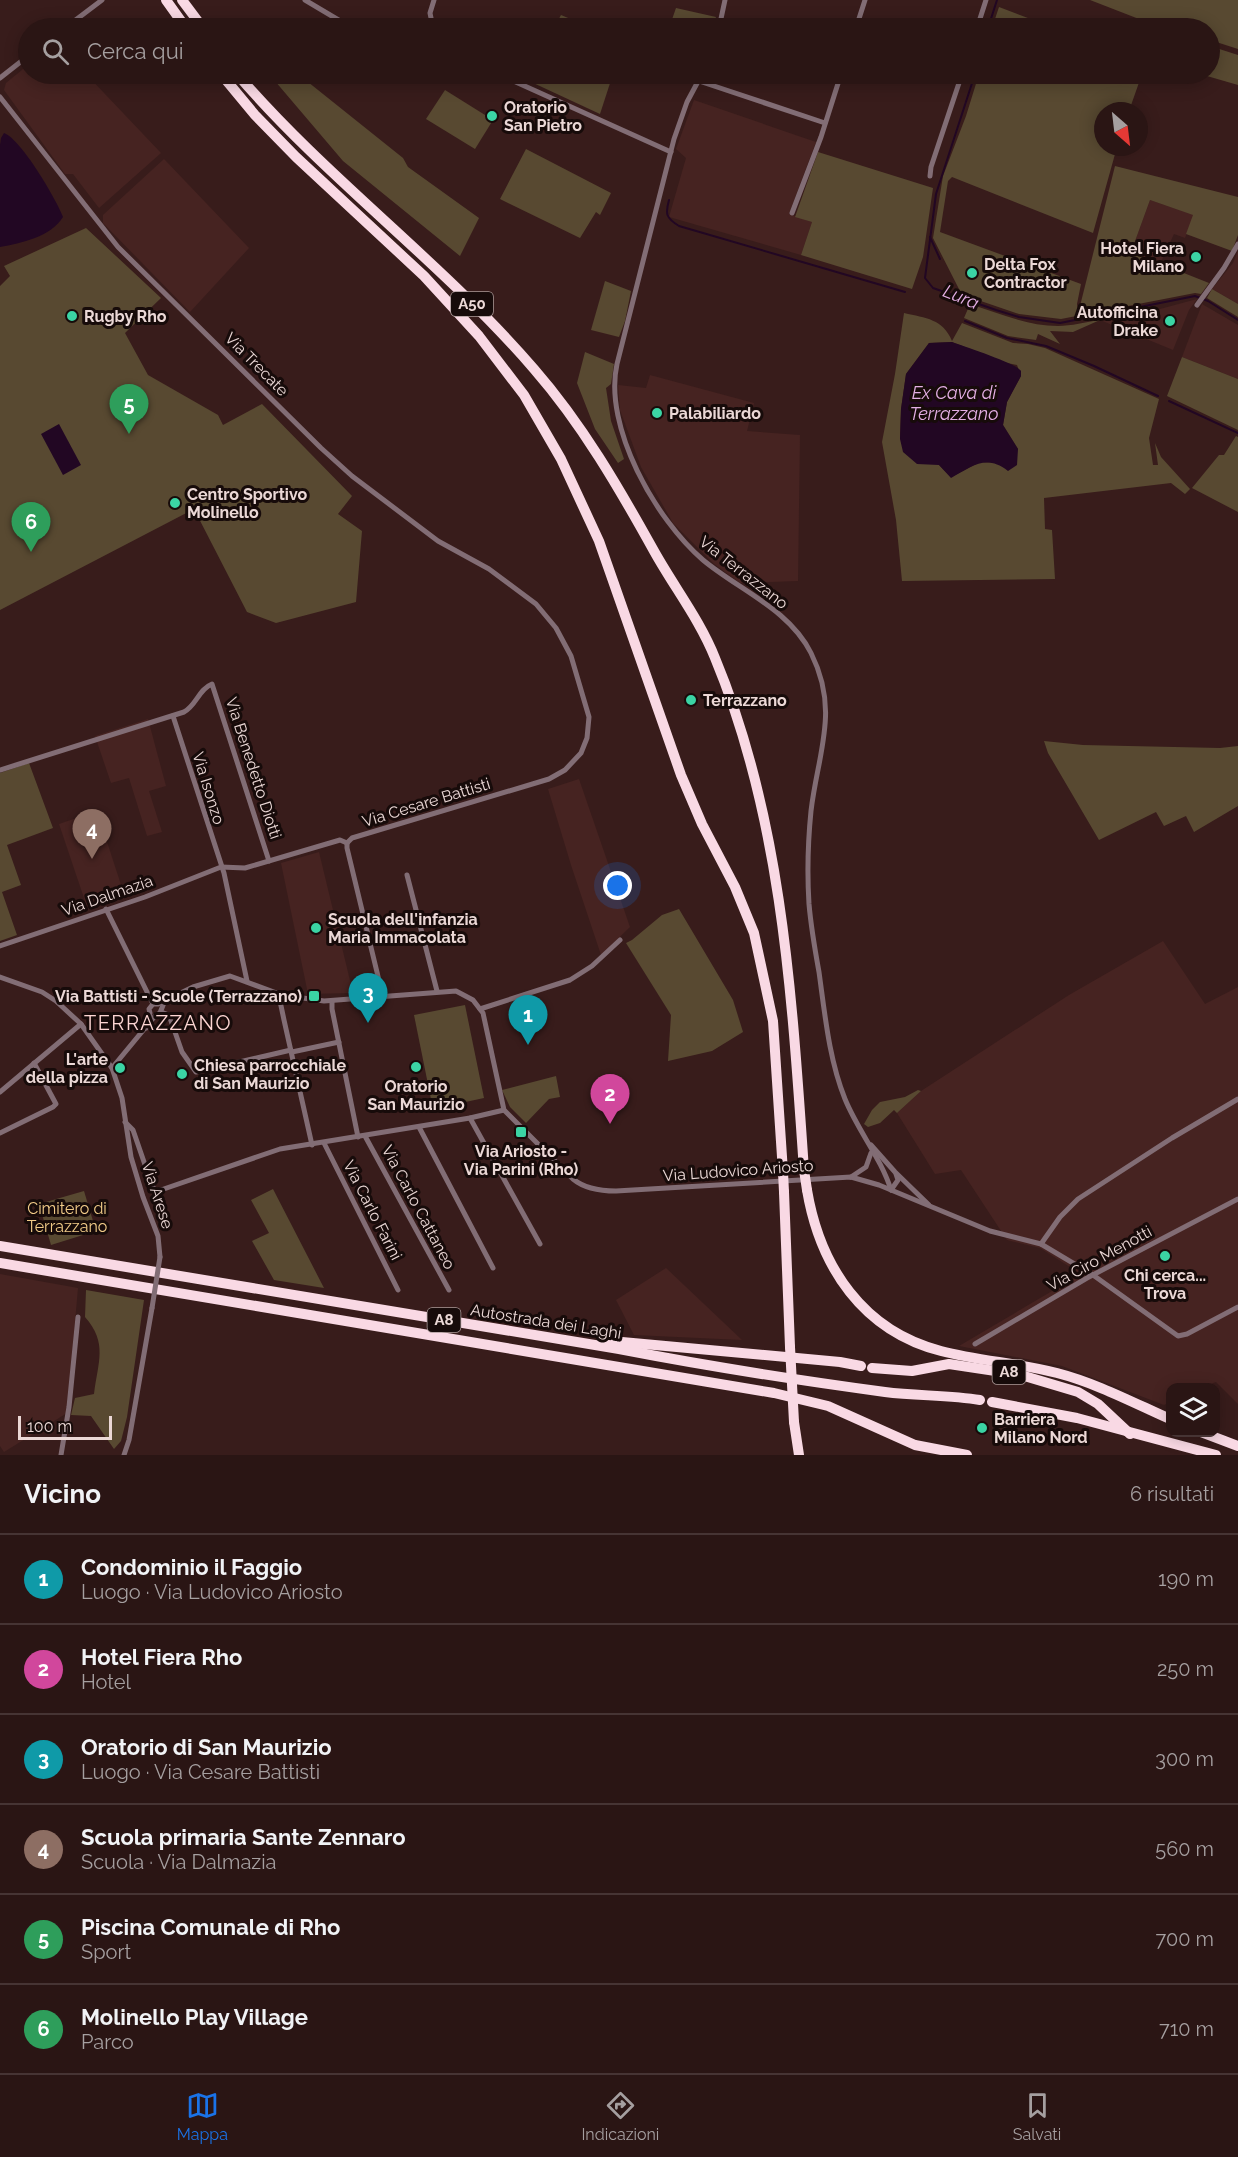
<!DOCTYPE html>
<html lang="it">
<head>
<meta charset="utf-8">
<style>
  :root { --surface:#2a1514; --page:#362222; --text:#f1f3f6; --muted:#a59fa0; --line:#463434; --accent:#1a73e8 }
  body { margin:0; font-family:Raleway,sans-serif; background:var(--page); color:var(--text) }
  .controls { position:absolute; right:18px; bottom:18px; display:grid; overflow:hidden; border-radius:12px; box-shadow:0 3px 15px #0003 }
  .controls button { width:54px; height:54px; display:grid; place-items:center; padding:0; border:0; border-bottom:2px solid var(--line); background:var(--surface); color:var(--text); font:30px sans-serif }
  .compass { position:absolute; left:1094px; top:102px; width:54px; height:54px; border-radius:50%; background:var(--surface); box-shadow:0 3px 15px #0003; rotate:152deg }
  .scale { position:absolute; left:18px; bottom:15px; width:94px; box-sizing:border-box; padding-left:6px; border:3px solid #ebd8d6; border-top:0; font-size:16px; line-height:21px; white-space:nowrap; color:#ebd8d6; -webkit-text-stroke:4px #170b0a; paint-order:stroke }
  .you { position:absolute; left:618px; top:886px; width:21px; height:21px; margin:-15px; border:4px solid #fff; border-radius:50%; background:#1a73e8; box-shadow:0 0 0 9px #1a73e833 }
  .badge { display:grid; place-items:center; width:39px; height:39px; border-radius:50%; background:var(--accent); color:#fff; font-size:20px; font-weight:700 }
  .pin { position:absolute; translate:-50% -50px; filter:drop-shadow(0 2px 3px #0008) }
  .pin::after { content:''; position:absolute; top:32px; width:21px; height:18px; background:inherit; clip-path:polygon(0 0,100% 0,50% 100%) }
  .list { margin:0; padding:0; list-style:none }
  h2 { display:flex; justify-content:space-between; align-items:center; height:78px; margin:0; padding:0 24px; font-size:26px }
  h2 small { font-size:20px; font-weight:400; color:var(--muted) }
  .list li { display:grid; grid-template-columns:39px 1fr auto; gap:18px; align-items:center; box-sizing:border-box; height:90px; padding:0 24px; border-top:2px solid var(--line) }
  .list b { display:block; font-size:22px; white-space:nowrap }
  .list p { margin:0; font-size:20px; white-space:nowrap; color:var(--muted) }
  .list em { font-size:20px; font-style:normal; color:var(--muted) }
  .icon { flex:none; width:33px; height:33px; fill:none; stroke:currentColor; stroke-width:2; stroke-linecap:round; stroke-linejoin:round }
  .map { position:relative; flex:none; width:1238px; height:1455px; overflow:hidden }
  .search { position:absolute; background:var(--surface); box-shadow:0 3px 15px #0003; left:18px; right:18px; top:18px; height:66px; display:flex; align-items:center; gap:15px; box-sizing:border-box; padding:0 21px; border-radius:33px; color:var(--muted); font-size:22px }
  .sheet { height:618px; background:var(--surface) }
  nav { display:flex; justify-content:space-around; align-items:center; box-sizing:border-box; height:84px; border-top:2px solid var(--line); background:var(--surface); font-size:16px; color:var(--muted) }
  nav a { display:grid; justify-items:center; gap:3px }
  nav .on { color:var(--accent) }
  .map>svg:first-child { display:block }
</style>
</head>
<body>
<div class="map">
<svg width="1238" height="1455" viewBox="0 0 1238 1455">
  <rect width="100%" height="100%" fill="#381c1b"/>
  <g fill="#462321">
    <polygon points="28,65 28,74 86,74 161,153 99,208 73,174 65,174 4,90 6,83"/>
    <polygon points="694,100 816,142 789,214 812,222 801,255 669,217 686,158 676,149"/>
    <polygon points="164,159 249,248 190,312 103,223 103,215"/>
    <polygon points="1150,200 1194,215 1185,238 1174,234 1160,264 1131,252"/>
    <polygon points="1238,251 1238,304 1212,289 1233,263"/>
    <polygon points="1197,299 1189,310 1173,350 1100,320 1160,309"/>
    <polygon points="1202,304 1238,325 1238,379 1182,357"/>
    <polygon points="650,375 754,403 747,431 800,435 798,581 740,583 714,564 673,523 641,467 620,410 618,385 646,388"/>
    <polygon points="148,719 166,786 149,791 162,832 147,836 129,778 111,783 95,736"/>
    <polygon points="579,779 630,927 601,955 571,865 548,789"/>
    <polygon points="97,811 124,894 87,907 59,824"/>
    <polygon points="319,852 353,993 308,994 281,863"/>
    <polygon points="1163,941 1205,1004 1238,987 1238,1404 1216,1382 1203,1387 1170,1388 1170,1402 1164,1405 1062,1366 959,1346 1081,1274 1040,1248 1007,1240 961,1170 935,1174 897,1113 921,1091 1069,995"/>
    <polygon points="666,1268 742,1340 634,1335 616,1300"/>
    <polygon points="0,1274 78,1288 67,1413 4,1452 0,1446"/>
  </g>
  <g fill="#584931" fill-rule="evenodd">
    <polygon points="1090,0 1238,0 1238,49 1210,40 1210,28 1174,28 1162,25 1157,26"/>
    <polygon points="999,7 1054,28 992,28"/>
    <polygon points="676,8 716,17 712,28 669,28"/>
    <polygon points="561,15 592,28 554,28"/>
    <polygon points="1210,46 1238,55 1238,85 1200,74 1210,74"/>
    <polygon points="269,74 298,74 403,158 408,167 479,218 460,256 343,161"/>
    <polygon points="532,74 613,74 600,114 529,81"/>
    <polygon points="979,74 1142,74 1129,111 1103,111 1103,147 1117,147 1093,233 952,177 948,181 940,232 1081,284 1077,304 1078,314 1115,166 1238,197 1238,235 1232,251 1186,234 1193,215 1150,200 1134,244 1127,240 1123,246 1131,252 1209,283 1201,294 1195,293 1061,319 1019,314 972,298 960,291 933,238 943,176 966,116"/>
    <polygon points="445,90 493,120 475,149 426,119"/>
    <polygon points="526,149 611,193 600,215 596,212 580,238 500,199"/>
    <polygon points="818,152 933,188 923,257 912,289 801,255 812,222 795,217"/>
    <polygon points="86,228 161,298 125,333 148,375 218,415 223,425 262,404 352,496 338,514 362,531 356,602 276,623 247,612 194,509 0,610 0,286 10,276 4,266"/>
    <polygon points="605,281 631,291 625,321 619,337 591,330"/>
    <polygon points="1212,289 1238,304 1238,317 1207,298"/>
    <path d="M970 304C998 313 1028 326 1058 326 1071 326 1086 322 1100 320L1073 332 1050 331 1060 344 1038 334 1036 340 1008 336 964 318Z"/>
    <path d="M904 313C926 318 943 319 952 341L962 323 1013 343 1028 344 1045 348 1159 399 1149 438 1153 465H1158L1155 443 1161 457 1190 489 1185 494 1171 483 1044 498 1045 529 1052 530 1055 579 902 581 896 520 882 442 895 374ZM952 342 1002 362 1017 365 1021 376 1007 402 1003 425 1018 449 998 463 980 462 951 477 939 465 900 439 901 409 906 374 929 343Z"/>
    <polygon points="585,352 614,364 611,384 606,388 611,421 624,459 618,463 595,429 577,383"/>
    <polygon points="1182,357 1238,379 1238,430 1167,396"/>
    <polygon points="1236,436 1238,437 1238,512 1192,488 1219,455 1224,455"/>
    <polygon points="1044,741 1083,745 1220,748 1238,746 1238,806 1194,832 1186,816 1164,826 1156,812 1099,840 1048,753"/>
    <polygon points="29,763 53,828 7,845 21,885 2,892 17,935 0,941 0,773"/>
    <polygon points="679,909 733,1000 743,1032 712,1051 668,1061 671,1015 626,943 632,940 662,915"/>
    <polygon points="465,1005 484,1098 433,1109 414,1015"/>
    <polygon points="556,1076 560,1097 549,1099 526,1123 510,1107 502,1090"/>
    <polygon points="918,1090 921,1091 897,1113 894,1110 880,1123 868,1127 864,1124 872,1110 880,1102 905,1097"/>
    <polygon points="273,1189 324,1288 274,1280 252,1241 269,1233 251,1200"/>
    <polygon points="84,1191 96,1231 51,1245 39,1204"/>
    <path d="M86 1290 144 1300 127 1417 121 1441 114 1449 91 1416 71 1415 75 1398 94 1394C98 1362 108 1343 85 1317Z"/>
  </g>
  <g fill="#220723">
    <path d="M4 133C21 139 56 199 63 217 51 237 21 243 0 247V145L1 138Z"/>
    <path d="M952 342C965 347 1016 363 1021 371V376L1007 402 1003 425 1018 449 1017 465 1008 471C986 454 973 466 951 478L939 465 917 464 903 452 900 439 901 409 906 374 929 343Z"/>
    <polygon points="59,424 81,465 63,475 41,434"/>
  </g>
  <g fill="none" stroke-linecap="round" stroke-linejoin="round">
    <g stroke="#220723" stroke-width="2">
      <polyline points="988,28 997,0"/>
      <polyline points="975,74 936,194 925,278 933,288 996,310 1019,317 1060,323 1195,296 1208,301 1238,320"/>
      <path d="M669 200C665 214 666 218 679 226L905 292"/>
      <polyline points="930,237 940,259"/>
      <polyline points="956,290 960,298"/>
      <polyline points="965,321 1007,338 1046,346 1094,366 1158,396"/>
      <polyline points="1169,401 1238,433"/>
    </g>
    <g stroke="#826d75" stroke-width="5">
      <polyline points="305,0 352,28"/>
      <polyline points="65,28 102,0"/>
      <polyline points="433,28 430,13 434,0"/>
      <polyline points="719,28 725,0"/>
      <polyline points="856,28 865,0"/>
      <polyline points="977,28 986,0"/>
      <polyline points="426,74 428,75"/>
      <polyline points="498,74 671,152"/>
      <path d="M702 74 687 102 674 139 617 364C603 427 656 520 703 560 739 590 789 609 811 653 840 711 818 752 811 811 808 841 807 873 809 904 811 927 815 950 819 972 825 1015 829 1059 845 1099 858 1131 881 1158 891 1190"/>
      <polyline points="0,78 28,56"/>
      <polyline points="699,81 825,123"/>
      <polyline points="0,97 118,247 321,448 352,476 438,541 489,569 536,604 556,628 571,656 589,717 587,738 581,753 565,770 549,779 352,838 347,843"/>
      <polyline points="930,176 931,167 962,74"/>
      <polyline points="792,213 821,137 841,74"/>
      <polyline points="1197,305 1224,268 1238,244"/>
      <polyline points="173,716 224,873 247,981"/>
      <path d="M0 770 184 712C196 706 199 689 212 684L269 861"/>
      <polyline points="347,843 347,848 383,997"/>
      <polyline points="221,867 245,868 340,840 347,843"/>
      <polyline points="407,875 437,991"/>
      <polyline points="106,909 153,1004"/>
      <polyline points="0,946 145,897 221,867"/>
      <polyline points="0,977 42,992 56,1001 81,1024 112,1068 122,1098 131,1157 143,1197 158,1236 160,1257"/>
      <polyline points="282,995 280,1001 284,1020 312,1145"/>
      <polyline points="332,1001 332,1009 358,1137"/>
      <polyline points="480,1009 570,980 592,966 620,940"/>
      <polyline points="161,1012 169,1015 182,1052 196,1072 291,1050"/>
      <path d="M146 1028 150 1013 149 1009 153 1004H158L193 987 230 976 282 995 324 1001 456 991 473 1000 483 1013 504 1110 573 1179C585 1189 600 1191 616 1191L851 1177 879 1185 990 1231 1041 1244 1093 1275 1178 1336 1187 1334 1238 1307"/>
      <polyline points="292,1052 339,1042"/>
      <polyline points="112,1068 155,1016 160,1013 165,1000"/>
      <polyline points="0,1092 81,1024"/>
      <polyline points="470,1118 540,1244"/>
      <polyline points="125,1122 133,1130 153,1188 158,1191 280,1149 470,1118 504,1110"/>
      <polyline points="419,1127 493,1268"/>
      <polyline points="0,1133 53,1107 56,1104 34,1063"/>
      <polyline points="365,1136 449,1290"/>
      <polyline points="324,1143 398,1290"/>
      <polyline points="871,1145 895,1172 929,1205"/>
      <polyline points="851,1177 866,1167 871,1153"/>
      <polyline points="891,1190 898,1180 896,1174"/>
      <polyline points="1041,1244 1060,1217 1078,1199 1172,1138 1238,1099"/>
      <polyline points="975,1344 1087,1278 1238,1199"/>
      <polyline points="61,1455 69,1407 78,1317"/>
      <polyline points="124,1455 129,1440 152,1308"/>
    </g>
    <g stroke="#f9d9e4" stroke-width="10">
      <polyline points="166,0 186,28"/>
      <polyline points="182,0 203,28"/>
      <polyline points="221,74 255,115 296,157 424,276 479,336 524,395 561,459 599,541 681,775 702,824 735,887 754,933 773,1021 783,1172"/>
      <path d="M237 74C328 180 443 263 534 369 582 424 619 488 654 551 674 587 700 620 715 658 782 819 792 997 804 1170"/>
      <path d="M807 1190C820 1267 863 1331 941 1351 979 1361 1019 1363 1057 1373 1096 1383 1134 1403 1170 1419"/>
      <polyline points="784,1192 790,1347"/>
      <path d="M0 1246 619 1349C707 1366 796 1380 885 1392 917 1396 949 1395 980 1400"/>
      <polyline points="0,1263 774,1393 828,1406 915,1445 967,1455"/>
      <polyline points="611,1341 840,1362 861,1366"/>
      <polyline points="872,1368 912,1371 949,1364 1021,1375 1078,1392 1098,1404 1130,1434"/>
      <polyline points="992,1402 1077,1418 1216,1455"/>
      <polyline points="794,1422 799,1455"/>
      <polyline points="1201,1432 1238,1446"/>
    </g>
    <polyline stroke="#826d75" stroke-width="5" points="152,1308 160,1257"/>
    <g stroke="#f9d9e4" stroke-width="10">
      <polyline points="804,1170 807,1190"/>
      <polyline points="783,1172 784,1192"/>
      <polyline points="790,1347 794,1422"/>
    </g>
  </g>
  <g fill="#3bd4a4" stroke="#170b0a" stroke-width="2">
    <circle cx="492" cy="116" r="6"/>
    <circle cx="1196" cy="257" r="6"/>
    <circle cx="972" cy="273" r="6"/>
    <circle cx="72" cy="316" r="6"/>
    <circle cx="1170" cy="321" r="6"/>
    <circle cx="657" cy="413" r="6"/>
    <circle cx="175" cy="503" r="6"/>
    <circle cx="691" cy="700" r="6"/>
    <circle cx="316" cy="928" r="6"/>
    <rect x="308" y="990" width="12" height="12" rx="3"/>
    <circle cx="416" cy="1067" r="6"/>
    <circle cx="120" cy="1068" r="6"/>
    <circle cx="182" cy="1074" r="6"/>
    <rect x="515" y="1126" width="12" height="12" rx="3"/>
    <circle cx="1165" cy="1256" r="6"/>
    <circle cx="982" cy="1428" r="6"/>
  </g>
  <g text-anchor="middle" stroke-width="6" stroke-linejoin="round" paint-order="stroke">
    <g fill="#170b0a" stroke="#ab9a99" stroke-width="1.5">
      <rect x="451" y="292" width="42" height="24" rx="4.5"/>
      <rect x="427.5" y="1308" width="33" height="24" rx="4.5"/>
      <rect x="992.5" y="1360" width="33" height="24" rx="4.5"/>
    </g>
    <g font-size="15" font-weight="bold" fill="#ebd8d6">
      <text x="472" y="309">A50</text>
      <text x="444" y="1325">A8</text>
      <text x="1009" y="1377">A8</text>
    </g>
    <g font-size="16" font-weight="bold" fill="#ebd8d6" stroke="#170b0a" text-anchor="start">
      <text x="504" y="113">Oratorio<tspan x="504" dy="18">San Pietro</tspan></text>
      <text x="1184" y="254" text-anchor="end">Hotel Fiera<tspan x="1184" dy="18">Milano</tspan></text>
      <text x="984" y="270">Delta Fox<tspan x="984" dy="18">Contractor</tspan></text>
      <text x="1158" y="318" text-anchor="end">Autofficina<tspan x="1158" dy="18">Drake</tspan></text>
      <text x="84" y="322">Rugby Rho</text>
      <text x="669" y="419">Palabiliardo</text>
      <text x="187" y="500">Centro Sportivo<tspan x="187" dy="18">Molinello</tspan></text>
      <text x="703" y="706">Terrazzano</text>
      <text x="328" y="925">Scuola dell'infanzia<tspan x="328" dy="18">Maria Immacolata</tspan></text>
      <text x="302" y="1002" text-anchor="end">Via Battisti - Scuole (Terrazzano)</text>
      <text x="108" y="1065" text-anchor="end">L'arte<tspan x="108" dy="18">della pizza</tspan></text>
      <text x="194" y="1071">Chiesa parrocchiale<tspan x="194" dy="18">di San Maurizio</tspan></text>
      <text x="416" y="1092" text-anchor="middle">Oratorio<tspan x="416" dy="18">San Maurizio</tspan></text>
      <text x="521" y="1157" text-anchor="middle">Via Ariosto -<tspan x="521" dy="18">Via Parini (Rho)</tspan></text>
      <text x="1165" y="1281" text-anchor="middle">Chi cerca...<tspan x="1165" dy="18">Trova</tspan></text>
      <text x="994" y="1425">Barriera<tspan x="994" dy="18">Milano Nord</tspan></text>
    </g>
    <g font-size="16" fill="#ebd8d6" stroke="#170b0a">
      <text transform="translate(257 364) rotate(45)" y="6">Via Trecate</text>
      <text transform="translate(744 572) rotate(38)" y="6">Via Terrazzano</text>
      <text transform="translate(254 768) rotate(72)" y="6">Via Benedetto Diotti</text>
      <text transform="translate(209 788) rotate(73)" y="6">Via Isonzo</text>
      <text transform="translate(426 802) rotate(-17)" y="6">Via Cesare Battisti</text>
      <text transform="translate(107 895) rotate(-19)" y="6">Via Dalmazia</text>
      <text transform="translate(738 1170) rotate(-4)" y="6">Via Ludovico Ariosto</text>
      <text transform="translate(158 1195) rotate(72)" y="6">Via Arese</text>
      <text transform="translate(419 1207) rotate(62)" y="6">Via Carlo Cattaneo</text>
      <text transform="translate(373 1210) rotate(63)" y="6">Via Carlo Farini</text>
      <text transform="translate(1099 1258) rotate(-29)" y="6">Via Ciro Menotti</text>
      <text transform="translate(546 1321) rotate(9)" y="6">Autostrada dei Laghi</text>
    </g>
    <g font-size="16" fill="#f2cc89" stroke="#170b0a">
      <text x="67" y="1214">Cimitero di<tspan x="67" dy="18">Terrazzano</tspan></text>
    </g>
    <g font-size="18" font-style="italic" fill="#e4afe5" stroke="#170b0a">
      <text transform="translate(961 297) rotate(22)" y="6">Lura</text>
      <text x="954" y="399">Ex Cava di<tspan x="954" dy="21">Terrazzano</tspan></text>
    </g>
    <g font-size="20" letter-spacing="1.5" fill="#fdd6d3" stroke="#170b0a">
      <text x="158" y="1030">TERRAZZANO</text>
    </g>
  </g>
</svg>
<div class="controls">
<button><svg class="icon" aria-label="layers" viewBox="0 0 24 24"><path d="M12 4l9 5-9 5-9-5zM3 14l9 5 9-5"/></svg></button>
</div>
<svg class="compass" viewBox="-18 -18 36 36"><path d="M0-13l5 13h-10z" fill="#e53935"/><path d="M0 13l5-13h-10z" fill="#a59fa0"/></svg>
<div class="scale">100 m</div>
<div class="you"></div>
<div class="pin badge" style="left:528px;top:1045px;background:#0f9aa8">1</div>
<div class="pin badge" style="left:610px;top:1124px;background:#d1479c">2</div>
<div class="pin badge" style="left:368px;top:1023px;background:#0f9aa8">3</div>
<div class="pin badge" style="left:92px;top:859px;background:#8d6e63">4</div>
<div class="pin badge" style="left:129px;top:434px;background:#2e9e5b">5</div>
<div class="pin badge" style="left:31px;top:552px;background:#2e9e5b">6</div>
<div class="search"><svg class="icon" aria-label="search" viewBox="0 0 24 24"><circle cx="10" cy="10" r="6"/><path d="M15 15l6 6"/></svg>Cerca qui</div>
</div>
<section class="sheet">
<h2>Vicino<small>6 risultati</small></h2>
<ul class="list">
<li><span class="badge" style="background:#0f9aa8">1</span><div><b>Condominio il Faggio</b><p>Luogo · Via Ludovico Ariosto</p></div><em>190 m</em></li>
<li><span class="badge" style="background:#d1479c">2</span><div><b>Hotel Fiera Rho</b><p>Hotel</p></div><em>250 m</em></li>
<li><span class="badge" style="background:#0f9aa8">3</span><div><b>Oratorio di San Maurizio</b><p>Luogo · Via Cesare Battisti</p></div><em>300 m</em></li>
<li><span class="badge" style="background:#8d6e63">4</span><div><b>Scuola primaria Sante Zennaro</b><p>Scuola · Via Dalmazia</p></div><em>560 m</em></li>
<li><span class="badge" style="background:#2e9e5b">5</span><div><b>Piscina Comunale di Rho</b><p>Sport</p></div><em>700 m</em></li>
<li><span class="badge" style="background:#2e9e5b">6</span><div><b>Molinello Play Village</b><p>Parco</p></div><em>710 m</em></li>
</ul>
</section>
<nav>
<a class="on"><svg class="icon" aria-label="map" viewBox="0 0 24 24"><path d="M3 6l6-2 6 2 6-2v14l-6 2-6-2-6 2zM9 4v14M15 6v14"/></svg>Mappa</a>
<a><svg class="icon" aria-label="directions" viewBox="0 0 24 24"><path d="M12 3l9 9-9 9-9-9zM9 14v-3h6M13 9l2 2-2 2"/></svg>Indicazioni</a>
<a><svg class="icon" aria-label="saved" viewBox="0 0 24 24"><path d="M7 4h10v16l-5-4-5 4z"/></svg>Salvati</a>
</nav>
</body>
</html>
